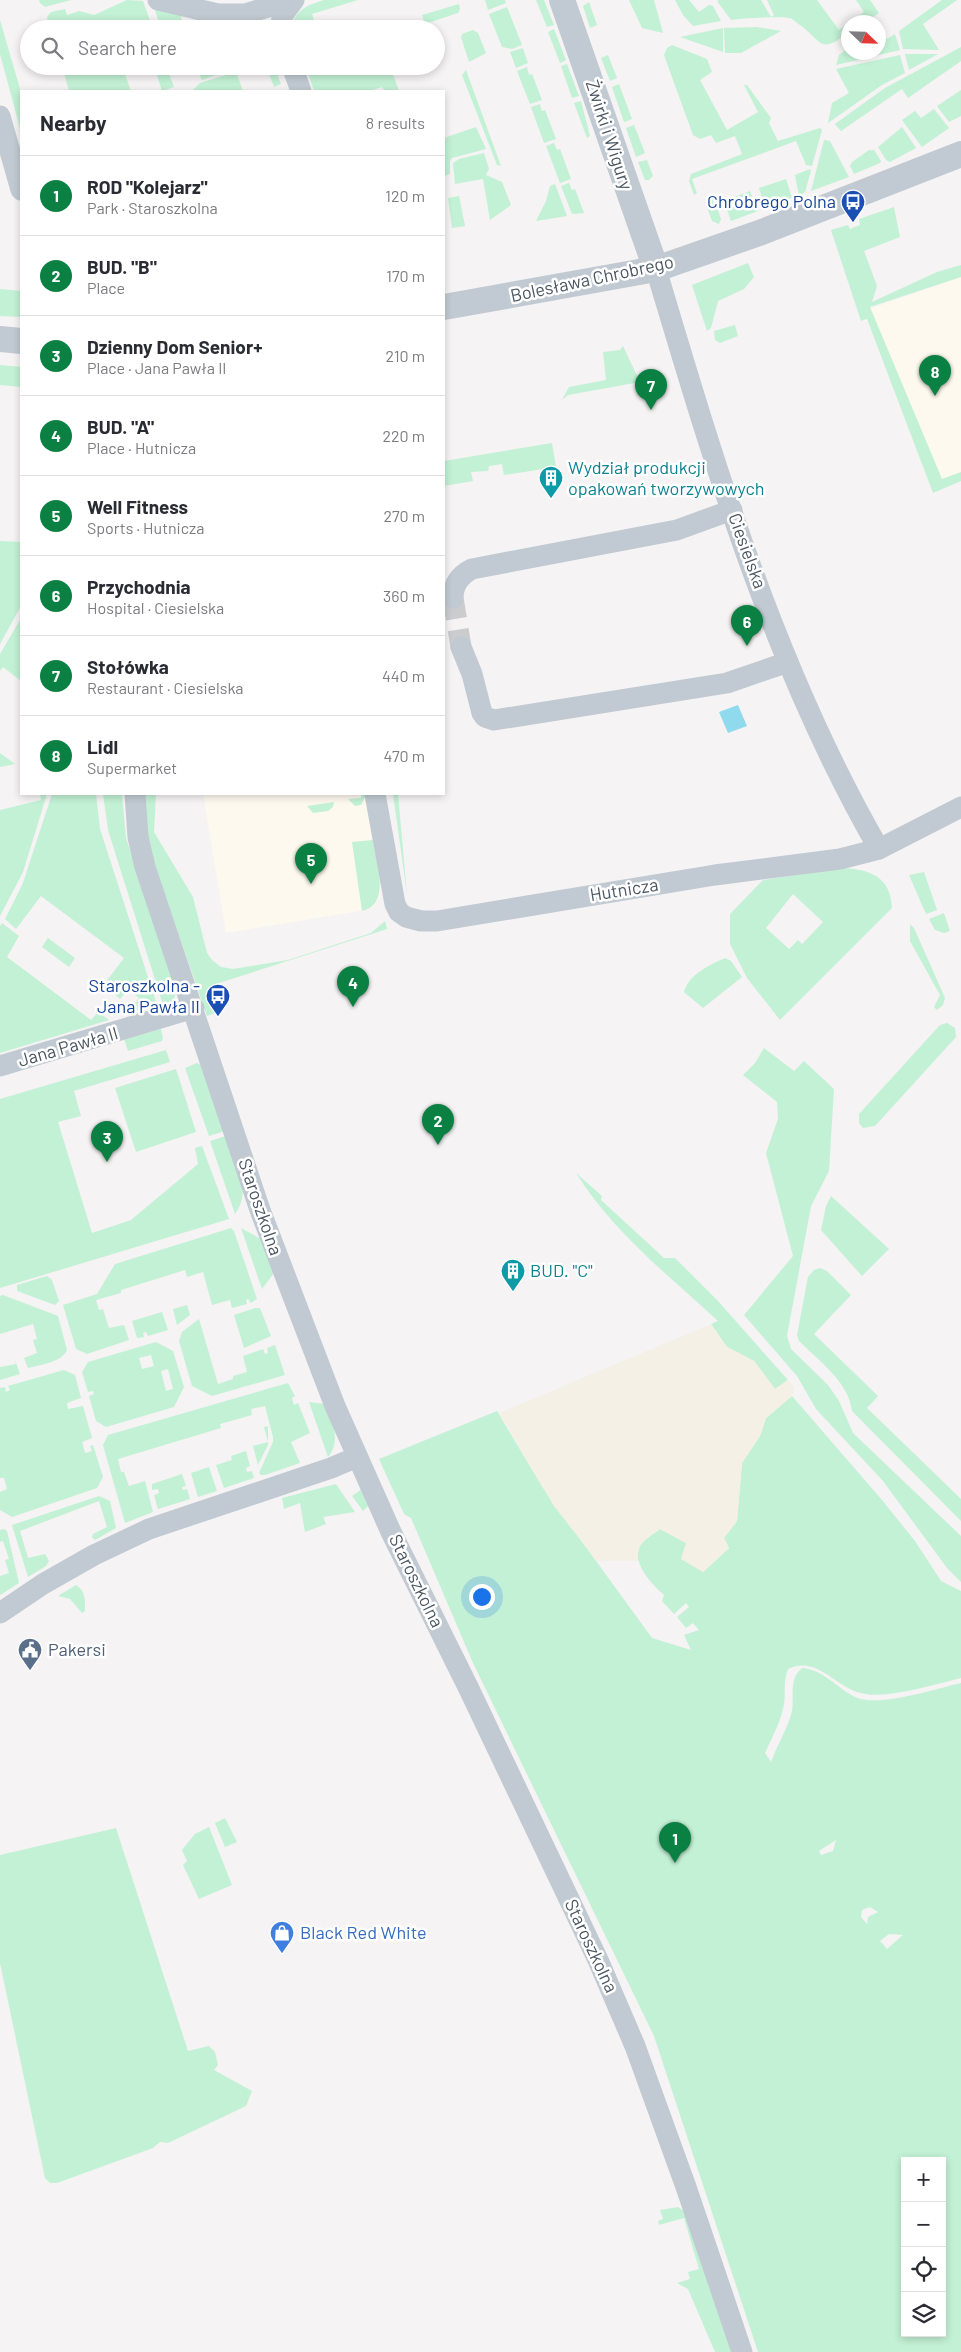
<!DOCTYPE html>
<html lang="en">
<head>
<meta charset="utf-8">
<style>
  :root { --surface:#fff; --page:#f2f2f3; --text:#2b2b33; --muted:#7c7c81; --line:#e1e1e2; --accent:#0b8043 }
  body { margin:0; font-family:Barlow,sans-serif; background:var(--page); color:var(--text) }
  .controls { position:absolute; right:15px; bottom:15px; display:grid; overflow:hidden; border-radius:0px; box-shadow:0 2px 8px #0003 }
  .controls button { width:45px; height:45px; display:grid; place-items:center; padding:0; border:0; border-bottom:1px solid var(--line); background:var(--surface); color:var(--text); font:25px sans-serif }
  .compass { position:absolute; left:841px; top:15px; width:45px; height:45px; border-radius:50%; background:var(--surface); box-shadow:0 2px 8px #0003; rotate:113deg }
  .you { position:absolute; left:481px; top:1596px; width:18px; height:18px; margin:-12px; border:4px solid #fff; border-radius:50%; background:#1a73e8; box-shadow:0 0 0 8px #1a73e833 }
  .badge { display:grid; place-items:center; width:32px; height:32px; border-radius:50%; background:var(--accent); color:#fff; font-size:16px; font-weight:700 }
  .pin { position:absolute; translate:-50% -41px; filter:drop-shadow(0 1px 2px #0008) }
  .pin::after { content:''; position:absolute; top:26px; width:18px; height:15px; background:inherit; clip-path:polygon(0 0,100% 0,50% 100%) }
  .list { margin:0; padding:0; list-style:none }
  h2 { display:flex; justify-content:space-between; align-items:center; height:65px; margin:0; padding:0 20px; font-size:21px }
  h2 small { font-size:16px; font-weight:400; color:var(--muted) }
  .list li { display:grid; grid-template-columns:32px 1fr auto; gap:15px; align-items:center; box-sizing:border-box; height:80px; padding:0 20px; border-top:1px solid var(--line) }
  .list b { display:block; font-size:19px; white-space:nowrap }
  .list p { margin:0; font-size:16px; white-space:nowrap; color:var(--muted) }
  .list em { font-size:16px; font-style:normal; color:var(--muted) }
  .icon { flex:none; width:28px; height:28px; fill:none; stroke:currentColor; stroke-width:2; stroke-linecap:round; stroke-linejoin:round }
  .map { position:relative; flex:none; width:961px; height:2352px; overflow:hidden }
  .search { position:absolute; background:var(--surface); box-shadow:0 2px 8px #0003; left:20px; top:20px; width:425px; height:55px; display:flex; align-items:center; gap:12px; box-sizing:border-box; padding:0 18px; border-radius:28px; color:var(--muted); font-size:19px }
  .panel { position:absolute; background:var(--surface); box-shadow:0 2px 8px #0003; left:20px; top:90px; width:425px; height:705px; border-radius:0px }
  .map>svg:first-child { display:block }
</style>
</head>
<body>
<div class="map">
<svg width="961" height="2352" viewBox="0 0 961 2352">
  <rect width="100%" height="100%" fill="#f5f3f3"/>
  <g fill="#fdf9ef">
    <polygon points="961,277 961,480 933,493 868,321 861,321 858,313"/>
    <polygon points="203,794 365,794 381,893 379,899 374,906 366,910 226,933"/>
  </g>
  <g fill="#c3f1d5" fill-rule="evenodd">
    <polygon points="39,0 71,0 45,7 40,3"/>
    <polygon points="127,0 143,1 153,29 140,29 139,27 134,29 50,29 47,17 51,12 65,9 67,15 79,11 94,15"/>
    <path d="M324 0H358L312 14 317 29H291C294 10 308 5 324 0Z"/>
    <polygon points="485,0 505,0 506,3 488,10"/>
    <polygon points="536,0 544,0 554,25 547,27"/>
    <polygon points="629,0 654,0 663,33 642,28"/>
    <polygon points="675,0 689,0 699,12 709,5 713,6 721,21 693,26 683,15"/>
    <path d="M719 0H761L771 17 774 15 767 0H817L839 30 848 23V33C819 54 824 43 800 25 797 23 793 19 790 18 782 16 741 18 731 20L717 1Z"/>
    <polygon points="856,0 870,0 879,13 865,22 850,22 864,12"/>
    <polygon points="942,0 957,0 923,24 939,50 903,49 899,31"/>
    <polygon points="589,2 597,25 590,28 583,6"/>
    <polygon points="459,4 460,9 458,13 425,24 422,15"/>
    <polygon points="507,7 522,45 512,49 502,47 489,14"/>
    <polygon points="180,9 183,28 161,29 155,10"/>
    <polygon points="0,20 21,92 21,132 0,54"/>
    <polygon points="880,26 887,39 895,34 900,50 836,65 839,55 848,48 848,52 878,52 885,46 879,37"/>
    <polygon points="757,27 781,31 741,53 725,53 724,28"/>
    <polygon points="723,28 723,52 680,37"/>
    <polygon points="554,29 566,60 560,63 548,32"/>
    <polygon points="473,30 478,33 486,53 469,62 461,37 462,34"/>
    <polygon points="672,45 707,59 712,72 700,80 727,130 758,112 744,85 747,85 771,118 769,123 778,141 820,128 822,130 812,166 806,165 796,141 692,179 697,193 694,195 689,181 691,174 742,154 735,136 716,143 711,135 700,139 693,135 664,55 667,48"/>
    <polygon points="961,47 961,61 908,98 902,89 841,131 835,124 885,88"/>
    <polygon points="523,48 528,63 516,68 510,52"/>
    <polygon points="905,54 938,54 909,70"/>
    <polygon points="608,55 617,78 610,81 601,58"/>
    <polygon points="900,55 905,73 882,85 828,123 832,103 849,93 836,69"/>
    <polygon points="567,64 579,96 572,98 561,66"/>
    <polygon points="62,66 122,66 131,91 69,91"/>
    <polygon points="154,66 166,66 174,87 162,91"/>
    <polygon points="195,66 239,66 202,80"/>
    <polygon points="266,66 274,66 281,84 274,87"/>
    <polygon points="328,66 390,66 399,91 385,91 382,87 370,91 314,91 308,73"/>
    <polygon points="527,67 529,75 532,74 542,100 530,104 517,71"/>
    <polygon points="466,70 501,166 497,165 462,75"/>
    <polygon points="236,72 243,91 192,91 200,83"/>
    <polygon points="619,84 632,119 624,122 612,87"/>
    <polygon points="961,90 961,116 949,122 937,106"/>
    <polygon points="581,101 590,136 587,138 574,103"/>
    <polygon points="540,104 542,111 545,110 556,139 544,143 531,107"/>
    <polygon points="934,109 949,128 922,147 902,120 915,111 921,118"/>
    <polygon points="634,125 645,153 636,157 626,128"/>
    <polygon points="476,127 486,149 452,158 450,161 450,174 444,176 444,138"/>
    <polygon points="902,127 916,148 890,162 886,160 878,147"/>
    <polygon points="824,140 830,141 849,177 811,191"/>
    <polygon points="554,143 557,150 560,149 571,179 560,183 546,146"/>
    <polygon points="869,150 874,150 881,161 880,163 854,174 850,166 852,162"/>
    <polygon points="484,153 489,169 486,175 502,182 511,205 490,220 483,179 455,184 453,163 459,159"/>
    <polygon points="647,160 653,176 649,180 645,180 638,162"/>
    <polygon points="810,169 811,171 805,192 799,196 795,175"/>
    <polygon points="786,179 792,198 765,207 759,188"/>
    <polygon points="569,183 572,190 575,189 584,213 572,214 561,186"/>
    <polygon points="555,184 567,216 536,221 546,201 550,186"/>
    <polygon points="750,191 758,211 731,221 724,201"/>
    <polygon points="459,196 465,226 452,228 448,198"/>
    <polygon points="714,198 721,219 719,224 712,221 705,202"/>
    <polygon points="894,207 900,237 864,251 877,286 872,302 937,272 961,265 961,277 870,307 942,479 961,472 961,481 933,493 867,319 861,321 831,230 848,225 850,229 860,225 859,219"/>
    <polygon points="748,263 754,277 744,289 718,301 711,328 707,331 692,285"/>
    <polygon points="0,289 21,291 21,317 0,316"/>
    <polygon points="735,325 738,336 720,343 715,340 714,331"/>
    <polygon points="623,346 640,382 568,395 562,400 569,387 606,380 603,352 620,350"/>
    <polygon points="0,365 21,367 21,387 0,385"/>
    <polygon points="552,443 556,467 504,475 502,464 489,466 488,471 471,472 473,481 444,486 444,461"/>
    <polygon points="0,541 21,542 21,606 0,644"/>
    <polygon points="21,618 21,681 3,667 0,671 0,654"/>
    <polygon points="0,753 15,764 0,767"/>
    <polygon points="40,794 47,794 23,872 0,916 0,810 41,800"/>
    <polygon points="52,794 96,794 100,829 157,1005 130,1012 119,1005 121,1001 131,1009 139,998 128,989 120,999 109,989 105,994 99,991 124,958 41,896 16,929 5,919 23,883"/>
    <polygon points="103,794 122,794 126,838 177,988 173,1003 164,1008 108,830"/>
    <polygon points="145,794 156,794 154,832 193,897 207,953 212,960 221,967 233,969 288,960 371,933 385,921 387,929 216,984 220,1011 207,1016 147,843"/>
    <polygon points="361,794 366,795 361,805 355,806 348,799 361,798"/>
    <polygon points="393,794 398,794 407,894"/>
    <polygon points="334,802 333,807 328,811 313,813 307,806"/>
    <path d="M373 840C376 860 392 905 362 911L352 842Z"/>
    <path d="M842 868C870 869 891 877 892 908L780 1020 747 978 730 944V914L763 880ZM793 894 823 922 802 944 798 940 789 949 766 928Z"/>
    <polygon points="924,872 937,910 926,914 909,875"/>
    <polygon points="944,913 950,931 944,933 935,930 929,919"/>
    <polygon points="2,923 19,936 7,957 91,1020 98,1012 109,1020 0,1053 0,926"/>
    <polygon points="910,924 914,928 945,998 943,1005 937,1010 934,1007 940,995 910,941"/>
    <polygon points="48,938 75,958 69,967 42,947"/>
    <path d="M725 958 731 961 742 977 703 1008 684 992C688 975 711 964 725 958Z"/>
    <polygon points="947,1023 955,1028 956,1037 875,1126 863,1128 859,1123 859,1114 940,1025"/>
    <polygon points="161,1029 163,1038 162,1041 128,1051 124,1039"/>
    <polygon points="764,1048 794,1071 804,1061 834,1089 829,1171 811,1206 787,1336 791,1349 828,1385 839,1401 853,1433 961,1536 961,1582 947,1568 883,1481 816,1409 797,1376 744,1315 793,1256 766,1153 778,1119 777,1102 743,1075 755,1063"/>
    <polygon points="166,1050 170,1062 74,1091 81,1116 58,1122 92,1233 131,1220 198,1164 195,1148 202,1146 229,1219 0,1288 0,1099"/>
    <polygon points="197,1063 201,1065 225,1131 209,1136 185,1068"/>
    <polygon points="176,1069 196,1132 136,1152 115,1088"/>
    <path d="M226 1136C235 1160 253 1191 235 1214L210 1141Z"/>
    <path d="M576 1173 602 1196 601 1200 664 1258H675L718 1301 788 1380 775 1389 754 1361 727 1347 711 1324 718 1321C668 1275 612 1231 576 1173Z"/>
    <polygon points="831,1196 889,1249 862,1276 821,1230 826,1206"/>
    <polygon points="231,1228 234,1231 257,1299 251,1303 248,1299 246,1300 247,1304 232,1308 230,1300 212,1305 203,1272 187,1277 185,1270 121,1290 121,1293 96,1300 99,1310 103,1309 109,1328 124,1325 129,1340 87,1354 76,1349 63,1305 97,1294 115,1264"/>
    <polygon points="241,1228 261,1239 274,1273 262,1289"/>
    <path d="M820 1268 827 1271 851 1295 814 1334 878 1396 867 1408 961 1499V1521L852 1411C849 1382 819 1361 799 1341L797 1335 808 1277 814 1270Z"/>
    <polygon points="47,1276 52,1280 59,1301 55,1305 17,1291 17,1285"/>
    <path d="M3 1295 58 1316 67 1350C62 1362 40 1365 28 1368L24 1358 37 1353 33 1340 37 1339 33 1324 0 1334V1296Z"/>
    <polygon points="187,1305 190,1315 177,1325 173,1309"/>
    <polygon points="255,1308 260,1308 271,1336 244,1348 234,1315"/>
    <polygon points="162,1312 168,1330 148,1336 146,1332 143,1333 144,1337 137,1338 132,1321"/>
    <polygon points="199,1319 218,1384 233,1379 233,1376 247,1372 243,1356 263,1349 265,1354 268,1353 267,1348 275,1345 285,1375 212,1396 192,1386 179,1341 182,1332"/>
    <path d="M156 1342 173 1351 184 1387 174 1407 106 1427 96 1421 89 1396 94 1394 93 1391 88 1392 82 1372 88 1362ZM151 1355 154 1366 142 1369 139 1358ZM168 1369 173 1389 166 1391 161 1371Z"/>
    <polygon points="15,1360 20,1374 0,1380 0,1367 16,1364"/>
    <polygon points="64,1370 75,1375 81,1398 67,1403 68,1409 83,1406 92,1438 82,1442 85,1453 92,1451 90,1446 93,1445 103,1477 97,1488 12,1517 0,1510 0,1492 7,1489 4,1478 0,1478 0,1388 5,1387 6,1392 10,1390 8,1386"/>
    <polygon points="288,1383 295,1396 292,1398 294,1405 298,1403 310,1433 291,1442 300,1463 265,1475 261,1475 259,1473 273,1442 273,1437 265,1406 251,1409 252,1415 220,1424 221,1428 118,1459 121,1472 124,1472 129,1486 145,1481 153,1512 125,1523 103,1445 108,1435"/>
    <path d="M792 1396 882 1500 915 1541 941 1581 961 1591V1678C936 1684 885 1700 861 1693 835 1687 817 1655 788 1669 783 1681 786 1692 784 1704 781 1722 772 1737 765 1753L771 1762C777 1746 786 1731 791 1715 796 1699 787 1680 802 1668 824 1670 837 1688 855 1697 878 1708 935 1689 961 1683V2352H758L654 2036 473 1663 411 1518 404 1514 379 1459 497 1411 543 1488 652 1638 691 1650 684 1635 699 1630 693 1623 686 1628 677 1617 689 1607 686 1603 674 1614 662 1601 664 1595C652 1585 629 1560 641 1544 646 1538 654 1534 660 1529L686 1543 703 1572 729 1548 724 1538 737 1521 742 1463 760 1436 766 1418ZM836 1840 833 1851 821 1855 819 1851ZM870 1907 878 1912 868 1917 867 1924 861 1917 862 1910ZM889 1934 903 1935 887 1949 880 1941ZM905 2161H942V2333H905Z"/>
    <path d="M309 1402 325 1404C332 1421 342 1441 328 1457Z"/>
    <polygon points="268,1426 268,1445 258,1465 253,1446 268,1442 264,1427"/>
    <polygon points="246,1451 250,1466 246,1468 247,1472 252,1471 254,1478 224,1488 216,1465 232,1460 231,1456"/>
    <polygon points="209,1467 217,1491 198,1497 191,1473"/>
    <polygon points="182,1474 186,1486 182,1487 183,1490 187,1489 190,1499 158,1509 154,1495 159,1493 158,1489 152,1490 152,1484"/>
    <polygon points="336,1484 355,1512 323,1517 326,1524 305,1532 300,1503 284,1509 282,1498"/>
    <polygon points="362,1489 369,1505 363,1511 352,1496"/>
    <polygon points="99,1496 110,1501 116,1528 95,1540 92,1537 93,1534 107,1527 99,1501 20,1531 28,1558 45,1554 49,1561 46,1566 28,1577 12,1525"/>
    <polygon points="4,1529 7,1531 19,1583 0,1595 0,1576 9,1573 5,1560 9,1559 3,1541 0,1542 0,1530"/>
    <path d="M76 1585C86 1591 85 1600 85 1611L82 1613 70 1599 58 1596Z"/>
    <polygon points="225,1818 237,1842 225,1847 215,1823"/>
    <polygon points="209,1827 232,1885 199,1899 183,1865 187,1861 182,1850 195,1834"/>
    <polygon points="116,1828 188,2051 209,2046 215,2052 218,2065 214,2070 252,2091 246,2106 168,2143 160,2142 153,2148 57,2183 50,2183 45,2178 0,1963 0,1855"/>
    <polygon points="678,2207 688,2214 733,2352 715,2352 688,2289 677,2283 690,2279 688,2272 699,2269 684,2218 659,2225 658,2221 663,2219 660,2210"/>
  </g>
  <path fill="#f5f0e5" d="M711 1324 727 1347 754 1361 775 1389 788 1380 794 1388 792 1396 766 1418 760 1436 742 1463 737 1521 724 1538 729 1548 703 1572 681 1559 686 1543 660 1529C646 1539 637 1542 638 1561H597L554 1506 499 1413Z"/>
  <polygon fill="#90daee" points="738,705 747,726 728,733 719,712"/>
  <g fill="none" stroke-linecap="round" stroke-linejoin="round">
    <polyline stroke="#caccce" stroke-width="21" stroke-dasharray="21 11" stroke-linecap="butt" points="453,598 461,647"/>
    <g stroke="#c1cad2" stroke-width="21">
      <polyline points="158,0 218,14 245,14 291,0"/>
      <polyline points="281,29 282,16 294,0"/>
      <polyline points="292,66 301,91"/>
      <polyline points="0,116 21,190"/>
      <path d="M656 269C715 467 775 669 879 849"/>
      <path d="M453 598C453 584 460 575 472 569L677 530 732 510"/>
      <polyline points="461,647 472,674 482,713 485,717 494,720 727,683 788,662"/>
      <polyline points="135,794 138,837 145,867 260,1210 335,1406 391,1532 469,1689 598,1960 635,2046 686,2187 742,2352"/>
      <polyline points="375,794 395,904 399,912 406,917 421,921 437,921 715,875 840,859 879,849 961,807"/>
      <polyline points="0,1066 194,1008"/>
      <polyline points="0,1613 43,1584 94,1555 149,1529 331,1468 357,1457"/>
    </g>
    <g stroke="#c1cad2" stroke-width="26">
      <polyline points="562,0 656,269"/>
      <polyline points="444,307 656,269 762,232 961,154"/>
      <polyline points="0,339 21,341"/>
    </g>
  </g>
  <defs>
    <symbol id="bus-pin" viewBox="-11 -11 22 30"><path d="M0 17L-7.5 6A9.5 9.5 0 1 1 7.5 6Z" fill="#1a4fb4" stroke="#fff"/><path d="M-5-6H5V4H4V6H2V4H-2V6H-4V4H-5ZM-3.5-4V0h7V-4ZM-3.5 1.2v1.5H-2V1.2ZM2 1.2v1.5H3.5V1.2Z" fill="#fff"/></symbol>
    <symbol id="building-pin" viewBox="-11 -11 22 30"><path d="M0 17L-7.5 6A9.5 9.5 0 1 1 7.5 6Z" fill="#0f9aa8" stroke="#fff"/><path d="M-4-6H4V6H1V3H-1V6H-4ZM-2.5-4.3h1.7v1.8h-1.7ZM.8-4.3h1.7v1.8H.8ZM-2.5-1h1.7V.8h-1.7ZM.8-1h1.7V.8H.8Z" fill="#fff"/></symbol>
    <symbol id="civic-pin" viewBox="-11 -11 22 30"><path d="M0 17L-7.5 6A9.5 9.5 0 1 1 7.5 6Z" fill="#5c6f8a" stroke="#fff"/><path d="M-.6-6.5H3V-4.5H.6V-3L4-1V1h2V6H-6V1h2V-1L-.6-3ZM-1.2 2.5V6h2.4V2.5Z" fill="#fff"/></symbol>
    <symbol id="shop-pin" viewBox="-11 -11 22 30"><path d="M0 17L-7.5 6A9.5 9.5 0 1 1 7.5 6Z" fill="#3f7fe0" stroke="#fff"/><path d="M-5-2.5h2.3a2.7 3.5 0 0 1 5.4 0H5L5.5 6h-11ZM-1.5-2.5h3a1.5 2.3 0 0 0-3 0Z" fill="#fff"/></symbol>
  </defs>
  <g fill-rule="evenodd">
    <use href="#bus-pin" x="839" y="188" width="28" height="38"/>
    <use href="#building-pin" x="537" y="464" width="28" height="38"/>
    <use href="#bus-pin" x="204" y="982" width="28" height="38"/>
    <use href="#building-pin" x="499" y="1257" width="28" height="38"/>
    <use href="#civic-pin" x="16" y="1636" width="28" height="38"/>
    <use href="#shop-pin" x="268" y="1919" width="28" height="38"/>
  </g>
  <g text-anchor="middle" stroke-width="5" stroke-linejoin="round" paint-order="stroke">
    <g font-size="18" fill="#4a5661" stroke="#fff">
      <text transform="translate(609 135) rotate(72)" y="6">Żwirki i Wigury</text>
      <text transform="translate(592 279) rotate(-12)" y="6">Bolesława Chrobrego</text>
      <text transform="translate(747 551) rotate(70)" y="6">Ciesielska</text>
      <text transform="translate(624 890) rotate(-9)" y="6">Hutnicza</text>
      <text transform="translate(68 1047) rotate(-16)" y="6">Jana Pawła II</text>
      <text transform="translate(260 1207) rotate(71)" y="6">Staroszkolna</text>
      <text transform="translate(416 1581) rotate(64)" y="6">Staroszkolna</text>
      <text transform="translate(591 1946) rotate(65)" y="6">Staroszkolna</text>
    </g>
    <g font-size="18" fill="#164399" stroke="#fff" text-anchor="end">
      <text x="836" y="208">Chrobrego Polna</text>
      <text x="200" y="992">Staroszkolna -<tspan x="200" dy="21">Jana Pawła II</tspan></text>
    </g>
    <g font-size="18" fill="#0d838f" stroke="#fff" text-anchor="start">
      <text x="568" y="474">Wydział produkcji<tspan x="568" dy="21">opakowań tworzywowych</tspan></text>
      <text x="530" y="1277">BUD. "C"</text>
    </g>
    <g font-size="18" fill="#4e5e75" stroke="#fff" text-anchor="start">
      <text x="48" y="1656">Pakersi</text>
    </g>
    <g font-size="18" fill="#366cbe" stroke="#fff" text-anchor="start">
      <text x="300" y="1939">Black Red White</text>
    </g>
  </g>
</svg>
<div class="controls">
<button>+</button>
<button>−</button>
<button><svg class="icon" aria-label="locate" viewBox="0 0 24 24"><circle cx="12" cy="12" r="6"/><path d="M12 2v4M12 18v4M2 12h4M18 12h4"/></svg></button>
<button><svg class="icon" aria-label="layers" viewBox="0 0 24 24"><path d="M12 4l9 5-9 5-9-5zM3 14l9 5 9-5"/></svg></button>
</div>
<svg class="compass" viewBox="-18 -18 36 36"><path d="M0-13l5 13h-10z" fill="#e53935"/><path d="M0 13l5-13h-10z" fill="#7c7c81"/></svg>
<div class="you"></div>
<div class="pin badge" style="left:675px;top:1863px">1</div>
<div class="pin badge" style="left:438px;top:1145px">2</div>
<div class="pin badge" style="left:107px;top:1162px">3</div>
<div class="pin badge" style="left:353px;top:1007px">4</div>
<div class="pin badge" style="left:311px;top:884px">5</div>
<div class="pin badge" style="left:747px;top:646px">6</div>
<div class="pin badge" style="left:651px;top:410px">7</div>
<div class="pin badge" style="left:935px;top:396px">8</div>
<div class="search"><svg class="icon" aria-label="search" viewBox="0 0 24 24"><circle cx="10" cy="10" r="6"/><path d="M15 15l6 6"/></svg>Search here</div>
<section class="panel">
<h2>Nearby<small>8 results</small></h2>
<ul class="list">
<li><span class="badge">1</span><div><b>ROD &quot;Kolejarz&quot;</b><p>Park · Staroszkolna</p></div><em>120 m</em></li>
<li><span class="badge">2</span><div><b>BUD. &quot;B&quot;</b><p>Place</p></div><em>170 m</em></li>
<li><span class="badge">3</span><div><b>Dzienny Dom Senior+</b><p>Place · Jana Pawła II</p></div><em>210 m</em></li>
<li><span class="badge">4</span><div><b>BUD. &quot;A&quot;</b><p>Place · Hutnicza</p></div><em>220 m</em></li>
<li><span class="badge">5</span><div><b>Well Fitness</b><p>Sports · Hutnicza</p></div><em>270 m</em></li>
<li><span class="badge">6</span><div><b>Przychodnia</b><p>Hospital · Ciesielska</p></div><em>360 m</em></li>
<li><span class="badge">7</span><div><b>Stołówka</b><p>Restaurant · Ciesielska</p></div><em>440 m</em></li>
<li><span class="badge">8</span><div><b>Lidl</b><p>Supermarket</p></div><em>470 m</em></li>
</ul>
</section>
</div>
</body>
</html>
